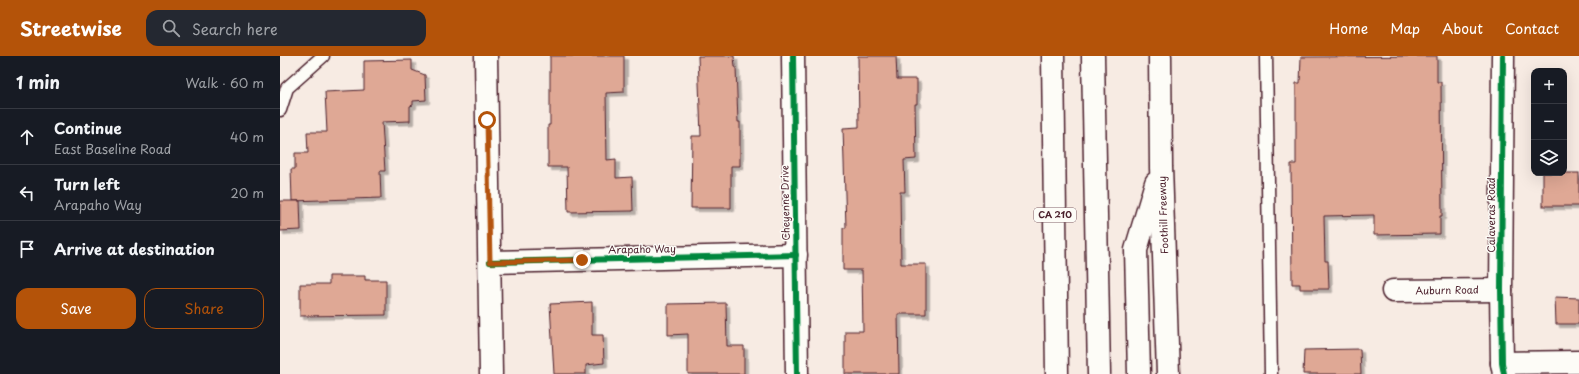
<!DOCTYPE html>
<html lang="en">
<head>
<meta charset="utf-8">
<style>
  :root { --surface:#171b24; --page:#242831; --text:#f1f3f6; --muted:#9ea1a6; --line:#363941; --accent:#b45309 }
  body { margin:0; font-family:"Playpen Sans",sans-serif; background:var(--page); color:var(--text) }
  .controls { position:absolute; right:12px; top:12px; display:grid; overflow:hidden; border-radius:8px; box-shadow:0 4px 16px #0002 }
  .controls button { width:36px; height:36px; display:grid; place-items:center; padding:0; border:0; border-bottom:1px solid var(--line); background:var(--surface); color:var(--text); font:20px sans-serif }
  .stop { position:absolute; width:12px; height:12px; margin:-9px; border:3px solid #b45309; border-radius:50%; background:#fff }
  .stop.end { background:#b45309; border-color:#fff; box-shadow:0 1px 4px #0008 }
  .list { margin:0; padding:0; list-style:none }
  h2 { display:flex; justify-content:space-between; align-items:center; height:52px; margin:0; padding:0 16px; font-size:17px }
  h2 small { font-size:13px; font-weight:400; color:var(--muted) }
  .list li { display:grid; grid-template-columns:26px 1fr auto; gap:12px; align-items:center; box-sizing:border-box; height:56px; padding:0 16px; border-top:1px solid var(--line) }
  .list b { display:block; font-size:15px; white-space:nowrap }
  .list p { margin:0; font-size:13px; white-space:nowrap; color:var(--muted) }
  .list em { font-size:13px; font-style:normal; color:var(--muted) }
  .actions { display:flex; gap:8px; padding:12px 16px }
  .actions a { flex:1; padding:9px 0; border:1px solid var(--accent); border-radius:12px; text-align:center; font-size:14px; color:var(--accent) }
  .actions .main { background:var(--accent); color:#fff }
  .icon { flex:none; width:22px; height:22px; fill:none; stroke:currentColor; stroke-width:2; stroke-linecap:round; stroke-linejoin:round }
  .map { position:relative; flex:none; width:1299px; height:318px; overflow:hidden }
  header { display:flex; align-items:center; gap:24px; box-sizing:border-box; height:56px; padding:0 20px; background:var(--accent); color:#fff }
  header strong { font-size:19px }
  nav { display:flex; gap:22px; margin-inline-start:auto; font-size:14px }
  .search { width:280px; height:36px; background:var(--page); display:flex; align-items:center; gap:10px; box-sizing:border-box; padding:0 14px; border-radius:12px; color:var(--muted); font-size:15px }
  main { display:flex }
  aside { flex:1; background:var(--surface) }
  .map>svg:first-child { display:block }
</style>
</head>
<body>
<header>
<strong>Streetwise</strong>
<div class="search"><svg class="icon" aria-label="search" viewBox="0 0 24 24"><circle cx="10" cy="10" r="6"/><path d="M15 15l6 6"/></svg>Search here</div>
<nav><a>Home</a><a>Map</a><a>About</a><a>Contact</a></nav>
</header>
<main>
<aside>
<h2>1 min<small>Walk · 60 m</small></h2>
<ul class="list">
<li><svg class="icon" aria-label="ahead" viewBox="0 0 24 24"><path d="M12 20V5M6 11l6-6 6 6"/></svg><div><b>Continue</b><p>East Baseline Road</p></div><em>40 m</em></li>
<li><svg class="icon" aria-label="left" viewBox="0 0 24 24"><path d="M17 20v-9H6M10 6l-5 5 5 5"/></svg><div><b>Turn left</b><p>Arapaho Way</p></div><em>20 m</em></li>
<li><svg class="icon" aria-label="arrive" viewBox="0 0 24 24"><path d="M6 21V4h12l-3 4 3 4H6"/></svg><div><b>Arrive at destination</b></div></li>
</ul>
<div class="actions"><a class="main">Save</a><a>Share</a></div>
</aside>
<div class="map">
<svg width="1299" height="318" viewBox="0 0 1299 318">
  <defs>
    <filter id="shadow"><feDropShadow dx="3.5" dy="3.5" stdDeviation="0" flood-color="#0004"/></filter>
  </defs>
  <rect width="100%" height="100%" fill="#f7ebe3"/>
  <filter id="ink" filterUnits="userSpaceOnUse"><feTurbulence type="fractalNoise" baseFrequency=".025" numOctaves="2"/><feDisplacementMap in="SourceGraphic" scale="8" xChannelSelector="R" yChannelSelector="G"/><feConvolveMatrix kernelMatrix="1 2 1 2 8 2 1 2 1" color-interpolation-filters="sRGB"/></filter>
  <g filter="url(#ink)">
    <g fill="#dfa895" stroke="#4a1f2b" filter="url(#shadow)">
      <polygon points="270,0 344,0 344,36 326,37 327,104 336,103 336,122 352,121 353,155 288,156 287,111 268,111 268,69 270,69"/>
      <polygon points="418,0 454,0 455,11 456,11 458,66 460,66 460,110 451,110 451,152 411,152 412,80 421,80"/>
      <polygon points="578,0 616,0 617,23 637,23 637,48 635,48 636,103 624,104 625,136 620,136 621,208 646,208 646,258 618,258 619,318 565,318 565,275 583,275 582,214 563,214 563,172 566,172 563,72 579,71"/>
      <polygon points="1157,0 1157,26 1161,26 1162,160 1160,160 1160,178 1094,179 1094,159 1044,160 1045,205 1048,205 1049,233 1020,233 1020,228 1012,228 1011,108 1016,108 1016,27 1020,27 1021,1"/>
      <polygon points="132,4 132,14 145,19 146,44 133,45 133,49 130,50 130,65 102,66 105,115 100,115 101,142 12,145 11,113 15,113 15,97 28,97 27,76 47,76 45,36 84,34 84,5"/>
      <rect x="1263" y="117" width="36" height="33"/>
      <polygon points="0,145 20,145 21,174 0,175"/>
      <polygon points="49,220 85,220 85,224 106,224 106,259 20,260 20,228 49,228"/>
      <polygon points="1275,241 1299,242 1299,268 1276,268"/>
      <polygon points="312,246 312,279 323,279 324,307 306,309 306,318 274,318 270,248"/>
      <polygon points="446,247 447,290 464,290 464,318 408,318 408,278 388,279 388,248"/>
      <polygon points="1080,293 1081,318 1023,318 1024,294"/>
    </g>
    <g fill="none" stroke-linecap="round" stroke-linejoin="round">
      <defs>
        <g id="lane">
          <polyline points="986,0 991,318"/>
          <polyline points="0,54 7,32 43,0"/>
        </g>
        <g id="street">
          <polyline points="513,0 517,318"/>
          <polyline points="1223,0 1221,234 1222,307 1224,318"/>
          <polyline points="210,206 516,199"/>
          <polyline points="1113,235 1221,234"/>
          <polyline points="1222,307 1299,306"/>
        </g>
        <polyline id="secondary" points="206,0 211,318"/>
        <g id="highway">
          <polyline points="773,0 777,318"/>
          <polyline points="813,0 819,318"/>
          <polyline points="880,0 881,111 888,318"/>
          <polyline points="859,318 856,194 876,127"/>
        </g>
      </defs>
      <use href="#lane" stroke="#4a1f2b" stroke-width="15"/>
      <use href="#street" stroke="#4a1f2b" stroke-width="25"/>
      <use href="#secondary" stroke="#4a1f2b" stroke-width="25"/>
      <use href="#highway" stroke="#4a1f2b" stroke-width="25"/>
      <use href="#lane" stroke="#fdfcf7" stroke-width="12"/>
      <use href="#street" stroke="#fdfcf7" stroke-width="22"/>
      <use href="#secondary" stroke="#fdfcf7" stroke-width="22"/>
      <use href="#highway" stroke="#fdfcf7" stroke-width="22"/>
      <defs>
        <g id="cycleway">
          <polyline points="513,0 517,318"/>
          <polyline points="1223,0 1221,234 1222,307 1224,318"/>
          <polyline points="210,206 516,199"/>
        </g>
      </defs>
      <use href="#cycleway" stroke="#fdfcf7" stroke-width="8"/>
      <use href="#cycleway" stroke="#00873e" stroke-width="6"/>
    </g>
  </g>
  <g fill="none" stroke-linecap="round" stroke-linejoin="round" filter="url(#ink)">
    <polyline stroke="#b45309" stroke-width="5" points="207,64 210,206 302,204"/>
  </g>
  <g text-anchor="middle" stroke-width="3" stroke-linejoin="round" paint-order="stroke">
    <rect fill="#fdfcf7" stroke="#806168" stroke-width="1" x="754" y="152" width="42" height="14" rx="3"/>
    <g font-size="9" font-weight="bold" fill="#4a1f2b">
      <text x="775" y="162">CA 210</text>
    </g>
    <g font-size="10" fill="#4a1f2b" stroke="#fdfcf7">
      <text transform="translate(505 147) rotate(-91)" y="4">Cheyenne Drive</text>
      <text transform="translate(883 159) rotate(-92)" y="4">Foothill Freeway</text>
      <text transform="translate(1211 159) rotate(-90)" y="4">Calaveras Road</text>
      <text transform="translate(362 193) rotate(-1)" y="4">Arapaho Way</text>
      <text transform="translate(1167 234) rotate(-1)" y="4">Auburn Road</text>
    </g>
  </g>
</svg>
<div class="controls">
<button>+</button>
<button>−</button>
<button><svg class="icon" aria-label="layers" viewBox="0 0 24 24"><path d="M12 4l9 5-9 5-9-5zM3 14l9 5 9-5"/></svg></button>
</div>
<div class="stop" style="left:207px;top:64px"></div>
<div class="stop end" style="left:302px;top:204px"></div>
</div>
</main>
</body>
</html>
